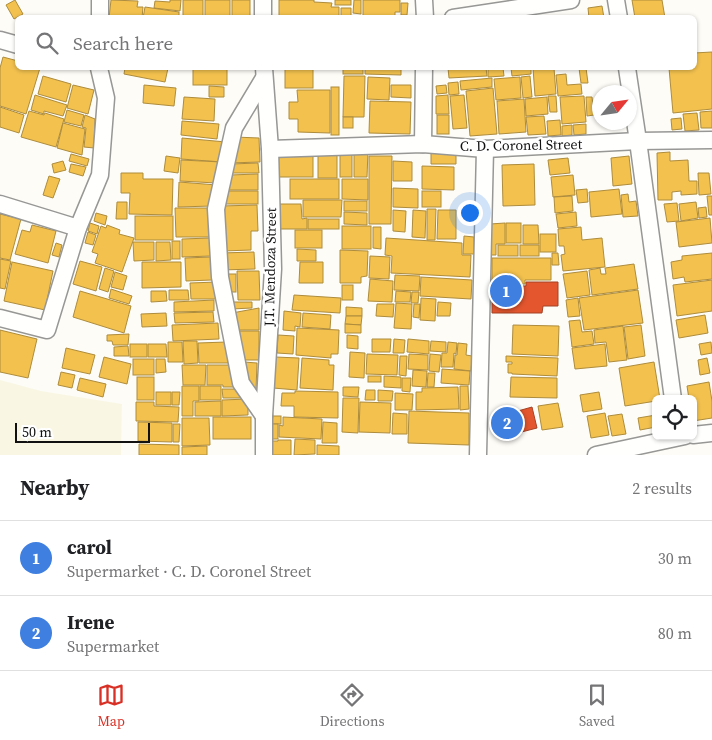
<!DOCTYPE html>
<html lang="en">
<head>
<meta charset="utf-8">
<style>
  :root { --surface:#fff; --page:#f2f2f2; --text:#202124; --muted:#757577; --line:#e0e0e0; --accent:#d93025 }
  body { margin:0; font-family:"Source Serif 4",serif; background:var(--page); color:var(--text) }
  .controls { position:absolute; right:15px; bottom:15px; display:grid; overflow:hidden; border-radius:8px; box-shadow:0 1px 4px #0004 }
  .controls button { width:45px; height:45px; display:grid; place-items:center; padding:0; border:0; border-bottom:1px solid var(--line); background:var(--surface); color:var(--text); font:25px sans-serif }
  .compass { position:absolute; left:592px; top:85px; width:45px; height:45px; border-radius:50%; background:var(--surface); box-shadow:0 1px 4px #0004; rotate:61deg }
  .scale { position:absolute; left:15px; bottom:12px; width:135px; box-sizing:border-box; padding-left:5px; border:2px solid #111; border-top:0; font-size:14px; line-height:18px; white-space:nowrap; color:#111; -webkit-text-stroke:4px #fff; paint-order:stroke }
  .you { position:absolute; left:469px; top:212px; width:18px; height:18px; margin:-12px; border:4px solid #fff; border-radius:50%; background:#1a73e8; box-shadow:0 0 0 8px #1a73e833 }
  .badge { display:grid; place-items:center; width:32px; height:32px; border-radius:50%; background:var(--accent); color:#fff; font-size:16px; font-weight:700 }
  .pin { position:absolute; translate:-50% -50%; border:2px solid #fff; box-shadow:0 1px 5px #0006 }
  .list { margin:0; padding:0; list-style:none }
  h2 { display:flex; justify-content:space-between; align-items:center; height:65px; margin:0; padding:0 20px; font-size:21px }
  h2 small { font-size:16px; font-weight:400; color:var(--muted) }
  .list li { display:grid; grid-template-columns:32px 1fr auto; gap:15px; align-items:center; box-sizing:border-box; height:75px; padding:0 20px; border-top:1px solid var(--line) }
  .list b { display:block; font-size:19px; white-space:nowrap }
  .list p { margin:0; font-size:16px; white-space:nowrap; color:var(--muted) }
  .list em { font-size:16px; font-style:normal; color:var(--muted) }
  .icon { flex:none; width:28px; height:28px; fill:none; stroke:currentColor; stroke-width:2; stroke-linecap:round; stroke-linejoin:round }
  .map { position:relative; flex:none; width:712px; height:455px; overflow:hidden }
  .search { position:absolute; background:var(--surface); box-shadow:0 1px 4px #0004; left:15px; right:15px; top:15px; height:55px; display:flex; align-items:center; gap:12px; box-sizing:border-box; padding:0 18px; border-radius:8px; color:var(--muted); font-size:19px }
  .sheet { height:215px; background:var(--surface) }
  nav { display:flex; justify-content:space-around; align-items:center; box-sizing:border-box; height:70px; border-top:1px solid var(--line); background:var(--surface); font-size:14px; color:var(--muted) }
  nav a { display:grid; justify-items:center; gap:2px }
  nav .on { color:var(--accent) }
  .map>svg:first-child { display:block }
</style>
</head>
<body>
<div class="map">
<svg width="712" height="455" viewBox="0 0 712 455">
  <rect width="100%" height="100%" fill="#fdfcf7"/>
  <polygon fill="#f9f7e4" points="0,380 41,391 122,404 121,455 0,455"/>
  <g fill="#f2c14e" stroke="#ae8c3c">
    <polygon points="15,0 23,14 14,19 6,5"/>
    <polygon points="111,0 138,1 137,7 143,7 142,18 109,18"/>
    <polygon points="170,0 181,0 180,11 154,8 155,1 170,2"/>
    <rect x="183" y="0" width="20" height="18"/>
    <rect x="205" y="0" width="25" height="18"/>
    <rect x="232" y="0" width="18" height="18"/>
    <polygon points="279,0 314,0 314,2 332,3 331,7 339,7 339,18 279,18"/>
    <rect x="335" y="0" width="16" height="5"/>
    <polygon points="354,0 361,0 361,14 353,13"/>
    <polygon points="363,0 400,0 400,12 395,12 395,18 363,18"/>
    <polygon points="632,0 662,0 665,18 635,18"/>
    <polygon points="401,3 408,3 407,15 401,15"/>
    <polygon points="602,6 604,18 589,18 588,8"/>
    <polygon points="145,7 179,12 179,18 143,18"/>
    <polygon points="341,8 351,8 351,16 357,18 341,18"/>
    <polygon points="712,52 712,109 673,113 669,68 694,68 694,53"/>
    <polygon points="3,57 18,61 18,68 40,68 26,114 0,106 0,68"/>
    <polygon points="125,68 168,68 165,82 124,74"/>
    <rect x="193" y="68" width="34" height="17"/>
    <rect x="285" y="68" width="28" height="20"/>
    <rect x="343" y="68" width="20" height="6"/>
    <polygon points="365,68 401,68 401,75 365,74"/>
    <polygon points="448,68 486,68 487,76 449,78"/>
    <polygon points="488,68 503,68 504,76 488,77"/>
    <polygon points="511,68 531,68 531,74 512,76"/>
    <polygon points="533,68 554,68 556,94 535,96"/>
    <polygon points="579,68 586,68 588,83 581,83"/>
    <polygon points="566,74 567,85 581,84 582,94 558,96 556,75"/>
    <polygon points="43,76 71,84 66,102 38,94"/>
    <polygon points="344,76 365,76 364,117 343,117"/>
    <polygon points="530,76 532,97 523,98 521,77"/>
    <polygon points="368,77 390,78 389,100 367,99"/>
    <polygon points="520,77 521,98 496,100 494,79"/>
    <polygon points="492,78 492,87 461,90 460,81"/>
    <polygon points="458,82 459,94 449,95 448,83"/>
    <polygon points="73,85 94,90 88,114 67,108"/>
    <polygon points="144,85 176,88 174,106 143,103"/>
    <polygon points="391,85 411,85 411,98 391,97"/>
    <polygon points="446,85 447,93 437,94 436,86"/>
    <polygon points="209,86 224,87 224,97 209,97"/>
    <rect x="331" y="87" width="8" height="48"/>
    <polygon points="493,88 497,134 470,136 466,91"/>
    <polygon points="297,90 330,90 330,133 298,132 298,119 289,119 289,102 298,102"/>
    <polygon points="35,95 67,105 63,116 44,111 44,114 31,110"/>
    <polygon points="448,95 449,114 436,114 436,96"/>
    <polygon points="464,95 467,128 453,129 450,96"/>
    <polygon points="548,96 556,96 557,112 550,112"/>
    <polygon points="584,96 586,122 562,124 560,97"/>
    <polygon points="184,97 215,99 214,121 182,119"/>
    <polygon points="547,97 548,114 526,116 525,99"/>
    <polygon points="586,97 592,97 594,115 587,116"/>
    <polygon points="524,99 526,132 499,134 497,101"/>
    <polygon points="370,101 411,102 410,134 369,133"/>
    <polygon points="0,107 24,115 19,133 0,127"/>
    <polygon points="67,110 84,115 81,126 64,122"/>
    <polygon points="29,111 44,115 45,113 64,119 56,147 21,137"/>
    <polygon points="712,111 712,128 701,128 700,112"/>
    <polygon points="697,113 699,130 685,131 683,114"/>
    <polygon points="85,115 95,119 94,148 84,147 86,128 82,127"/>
    <rect x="437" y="115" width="12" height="19"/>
    <polygon points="544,116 546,134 528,135 526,117"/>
    <rect x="343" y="117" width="10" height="11"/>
    <polygon points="681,118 682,129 672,130 671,119"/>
    <polygon points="560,120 561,135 548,136 547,121"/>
    <polygon points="182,121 219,124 217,139 181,135"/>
    <polygon points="63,123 85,129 82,155 57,148"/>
    <polygon points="586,124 586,134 574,135 573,125"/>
    <polygon points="572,125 572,135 562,136 562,126"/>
    <polygon points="234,137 259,138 260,162 229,163"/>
    <polygon points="182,138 226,142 222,162 181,159"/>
    <rect x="318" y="151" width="19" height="27"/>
    <polygon points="354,151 368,151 367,177 354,177"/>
    <rect x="340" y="152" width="12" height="25"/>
    <polygon points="431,152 456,153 456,164 431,164"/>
    <polygon points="670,152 670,161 688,160 689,181 697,181 697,194 681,195 681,191 672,192 672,200 658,200 657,153"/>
    <rect x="275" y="153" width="38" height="24"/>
    <polygon points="71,154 89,159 87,166 69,161"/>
    <polygon points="166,156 180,158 178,173 164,171"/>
    <polygon points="369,156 392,156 391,224 369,224"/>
    <polygon points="629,156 632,184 613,186 611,158"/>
    <polygon points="568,158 570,173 550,175 548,160"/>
    <polygon points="181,160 222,162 216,183 180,181"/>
    <polygon points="63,161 66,170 54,173 52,164"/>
    <polygon points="393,161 412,162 412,181 393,181"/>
    <polygon points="258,163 259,173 231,173 231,164"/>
    <polygon points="71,164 86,167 83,176 69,172"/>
    <polygon points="534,164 535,205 503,206 502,165"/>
    <polygon points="422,166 454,167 454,190 422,189"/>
    <polygon points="121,173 143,173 143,179 173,179 172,215 129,214 130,193 121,193"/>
    <polygon points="698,173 709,173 711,194 699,195"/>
    <polygon points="258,174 258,190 226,190 230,175"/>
    <polygon points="573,175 575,195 553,197 551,177"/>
    <polygon points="49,176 60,179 53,198 43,195"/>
    <rect x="290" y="179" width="49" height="20"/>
    <polygon points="342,179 368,179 368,200 342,199"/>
    <polygon points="179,182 217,185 212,206 178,207"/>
    <polygon points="393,188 418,189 418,208 393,207"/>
    <polygon points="587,189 588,202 578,203 576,190"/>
    <polygon points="619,189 622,214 591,217 589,192"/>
    <rect x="226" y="191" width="32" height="13"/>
    <rect x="422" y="191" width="19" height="16"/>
    <polygon points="628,194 629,202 636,201 638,216 623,217 621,195"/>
    <polygon points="572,196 573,211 555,213 554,197"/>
    <polygon points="707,196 712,196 712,215 709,215"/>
    <polygon points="303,200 342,200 341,217 303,217"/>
    <rect x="344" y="201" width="23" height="10"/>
    <polygon points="117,202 127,202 127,219 116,219"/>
    <polygon points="696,202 698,218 681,221 679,204"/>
    <polygon points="677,203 679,221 667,222 664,204"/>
    <polygon points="275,204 301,204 302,219 307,218 307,229 276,229"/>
    <polygon points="257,205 258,231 251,231 251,250 223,251 221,206"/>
    <polygon points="706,207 707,217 699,218 698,208"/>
    <polygon points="175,208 212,208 212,237 176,237"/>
    <polygon points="427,209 436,209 435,240 427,240"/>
    <polygon points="393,210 406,211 405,232 393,231"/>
    <polygon points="413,210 426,211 425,238 412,237"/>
    <polygon points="438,210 456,210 456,239 437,239"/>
    <polygon points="344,212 367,213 367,225 344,224"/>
    <polygon points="576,212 577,226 558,228 556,214"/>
    <polygon points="96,213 107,216 105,225 94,221"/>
    <polygon points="0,214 21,219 10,260 0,258"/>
    <rect x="135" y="216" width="38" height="24"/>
    <polygon points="710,218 712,243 679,247 676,222"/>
    <rect x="308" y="219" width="31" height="10"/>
    <polygon points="90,223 99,226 97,234 88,231"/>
    <polygon points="505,223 505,244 496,244 496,255 490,255 490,224"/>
    <rect x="506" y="223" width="15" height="20"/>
    <polygon points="32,225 56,231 48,263 15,254 22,230 30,232"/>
    <polygon points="107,225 120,230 119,234 134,238 122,272 95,263 98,254 92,252 101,226 106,228"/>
    <polygon points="523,225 538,225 539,244 523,244"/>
    <rect x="342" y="226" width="29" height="23"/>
    <polygon points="373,227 381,227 381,249 373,248"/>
    <polygon points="581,227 582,240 602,238 605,267 563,271 561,255 565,254 564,246 559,246 558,229"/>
    <rect x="295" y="230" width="27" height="18"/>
    <polygon points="88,232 96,235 93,245 85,243"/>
    <rect x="540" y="234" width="16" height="18"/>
    <polygon points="464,236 474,237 474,254 463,254"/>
    <polygon points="210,238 211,256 182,257 182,239"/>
    <polygon points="386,238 462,243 462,255 471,255 470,277 391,273 392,256 385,255"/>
    <rect x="172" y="241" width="8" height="18"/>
    <polygon points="133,242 154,242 154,260 134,261"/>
    <polygon points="156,242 170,242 171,260 156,261"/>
    <polygon points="56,243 62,245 59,257 52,255"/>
    <rect x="498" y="245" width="20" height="11"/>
    <rect x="520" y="245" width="19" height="11"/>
    <polygon points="297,249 316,250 316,261 297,261"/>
    <polygon points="340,250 368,251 367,276 361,277 361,283 340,283"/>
    <polygon points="254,252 255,269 221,270 221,253"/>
    <polygon points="552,253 558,253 559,265 552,265"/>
    <polygon points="712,253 712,279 685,282 684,277 673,279 671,262 682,260 682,256"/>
    <polygon points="370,256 390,257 389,279 369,278"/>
    <polygon points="211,257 212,280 186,281 185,258"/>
    <polygon points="492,258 551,258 551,280 525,280 525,284 492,284"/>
    <polygon points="0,259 11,261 5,289 0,288"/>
    <polygon points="80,261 102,267 96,291 73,284"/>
    <polygon points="12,262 53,271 45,310 4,301"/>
    <polygon points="142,262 181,262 181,287 142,288"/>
    <polygon points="300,262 323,262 323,283 299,283"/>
    <polygon points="634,264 638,289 592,295 589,270 600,268 601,274 606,274 605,268"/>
    <polygon points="105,268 114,271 108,292 99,289"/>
    <polygon points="237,271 259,271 260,300 238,300"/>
    <polygon points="587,271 590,295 567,298 563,274"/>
    <polygon points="115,272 127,276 123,290 111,287"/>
    <rect x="225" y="274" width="11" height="18"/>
    <polygon points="395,275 420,276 419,291 394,290"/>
    <polygon points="421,277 472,280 471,299 420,296"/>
    <polygon points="370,279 393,281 392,302 368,301"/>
    <polygon points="712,280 712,311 677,316 673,285"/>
    <polygon points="217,282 217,299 191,299 190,283"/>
    <rect x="342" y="285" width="11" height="15"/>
    <polygon points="111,289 132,296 129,304 109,298"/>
    <polygon points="169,290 188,290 189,300 169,300"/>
    <polygon points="638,290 643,323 584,330 579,298"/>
    <polygon points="80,291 131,306 124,333 73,317"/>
    <polygon points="151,291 166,291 167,301 151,302"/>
    <polygon points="396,291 411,292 410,302 395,302"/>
    <polygon points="412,292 419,292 418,303 411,303"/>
    <polygon points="294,295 341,298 340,313 292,310"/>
    <polygon points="421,298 436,299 435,321 420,320"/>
    <polygon points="578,298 580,316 568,317 566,300"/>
    <polygon points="214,300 214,311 174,312 174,302"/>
    <polygon points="230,302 252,302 252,308 231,309"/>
    <polygon points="438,302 451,303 450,316 437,316"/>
    <polygon points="396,303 412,304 411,329 394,328"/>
    <polygon points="377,304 394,304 393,317 376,316"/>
    <polygon points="414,304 420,304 419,318 413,317"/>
    <polygon points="346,307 362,308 362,316 346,316"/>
    <polygon points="259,308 259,330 235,330 232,313"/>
    <polygon points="284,311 301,313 300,327 295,326 295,331 283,330"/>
    <polygon points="213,312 214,322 175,323 174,313"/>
    <polygon points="166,313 167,326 142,327 141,314"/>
    <polygon points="303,313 331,315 330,329 302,327"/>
    <polygon points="705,315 708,333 679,338 676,320"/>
    <polygon points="346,316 362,316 361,325 345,324"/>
    <polygon points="580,320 582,332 592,331 594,344 572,347 569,321"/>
    <polygon points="218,323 219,339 173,341 172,325"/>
    <polygon points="345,324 361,325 361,333 345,333"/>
    <polygon points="513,325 559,326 558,356 512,354"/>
    <polygon points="641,325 645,356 628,359 624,327"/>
    <polygon points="623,326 627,360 609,362 606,342 595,343 594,330"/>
    <polygon points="297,328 339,330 338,354 331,354 331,358 296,355"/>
    <polygon points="0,330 37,339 28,378 0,372"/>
    <polygon points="236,331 259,331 259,360 241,360"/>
    <polygon points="129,334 128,345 113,345 112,341 107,341 107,335"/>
    <polygon points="278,335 294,336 293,354 277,353"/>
    <polygon points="347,335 358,336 358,349 347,348"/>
    <polygon points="372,339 391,339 390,352 372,352"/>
    <polygon points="394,339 405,340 404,353 393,353"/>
    <polygon points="408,339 429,341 429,354 407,352"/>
    <polygon points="183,341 197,341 198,363 184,364"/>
    <polygon points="431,341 446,342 446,352 430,351"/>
    <polygon points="168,342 182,342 183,362 168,362"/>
    <polygon points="227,342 228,363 199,363 198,343"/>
    <polygon points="448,342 457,343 456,354 454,353 453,367 441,367 442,353 447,353"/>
    <polygon points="711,342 712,353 701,355 699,344"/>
    <polygon points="458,343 467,344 466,355 472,356 471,371 454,369 455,355 457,355"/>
    <rect x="130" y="344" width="17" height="13"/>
    <polygon points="148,344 166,344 167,357 148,357"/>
    <polygon points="605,344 607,366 575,369 572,348"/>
    <polygon points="128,346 129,356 114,356 114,347"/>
    <polygon points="66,348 95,355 90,374 62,368"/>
    <polygon points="350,352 365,353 364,378 349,377"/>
    <polygon points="367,354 398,355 397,375 366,374"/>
    <polygon points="409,354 428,355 428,370 408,369"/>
    <polygon points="430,354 441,355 439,372 429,371"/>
    <polygon points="400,356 407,356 406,376 399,375"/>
    <polygon points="506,356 558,358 557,376 512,374 512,373 508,373 508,364 512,364 512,362 506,362"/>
    <polygon points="104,357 131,364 127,384 99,377"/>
    <polygon points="275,357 299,358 297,390 273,388"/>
    <polygon points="302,358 329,360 329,365 334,365 333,390 300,388"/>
    <polygon points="707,358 710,373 700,375 698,360"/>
    <rect x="133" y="359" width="21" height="16"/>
    <polygon points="156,359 165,359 166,372 156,373"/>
    <polygon points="244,362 257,363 256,390 246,390"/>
    <polygon points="654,362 660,399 656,399 656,401 625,406 619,368"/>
    <polygon points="182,365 206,365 205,385 183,385"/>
    <polygon points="207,365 236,365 236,387 223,387 223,385 207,385"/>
    <polygon points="442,369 470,371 469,385 441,383"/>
    <polygon points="413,370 427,371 426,387 412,386"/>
    <polygon points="61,372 75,375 72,388 58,385"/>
    <polygon points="428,373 435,373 434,387 427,387"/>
    <rect x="368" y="376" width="13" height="6"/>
    <polygon points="384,376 401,377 401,388 384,387"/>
    <rect x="137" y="377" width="17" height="23"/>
    <polygon points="511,377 557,378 557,398 510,397"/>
    <polygon points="80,378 106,384 103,397 77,390"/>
    <polygon points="402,378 411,378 410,392 402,391"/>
    <polygon points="709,382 712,401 712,418 693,421 693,399 689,399 687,386"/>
    <polygon points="182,386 199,386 199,401 193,401 193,416 182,416"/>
    <rect x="200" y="386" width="21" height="14"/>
    <polygon points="460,386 468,386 469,409 460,410"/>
    <polygon points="343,387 359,387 358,397 343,396"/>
    <polygon points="458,387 459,409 416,410 416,392 422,392 422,388"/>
    <polygon points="222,389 243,389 243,398 223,398"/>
    <polygon points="366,390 375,390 375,400 365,400"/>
    <polygon points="378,390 393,391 392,401 378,401"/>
    <polygon points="295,391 338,392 338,418 294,417 294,406 281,406 282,393 295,393"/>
    <rect x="156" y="392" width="15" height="13"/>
    <polygon points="172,392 180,392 179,405 172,405"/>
    <polygon points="599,392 602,409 583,412 580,395"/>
    <polygon points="395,393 413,394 412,410 395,410"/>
    <polygon points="343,398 359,398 358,433 342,432"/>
    <polygon points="248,399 248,415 222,416 222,400"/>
    <polygon points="221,401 221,416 195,416 195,402"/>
    <polygon points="136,402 154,402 154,406 179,407 178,422 136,421"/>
    <polygon points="360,402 391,403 390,433 359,432"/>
    <polygon points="558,403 563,427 542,430 538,406"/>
    <polygon points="409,411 469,413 469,445 408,443"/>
    <polygon points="393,413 407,414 407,434 392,434"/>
    <polygon points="605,413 609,435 591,438 587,416"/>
    <polygon points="622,414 626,434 612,436 608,416"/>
    <polygon points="656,415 656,427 640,430 638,418"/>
    <rect x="267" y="416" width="14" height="8"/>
    <rect x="213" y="417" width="38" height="22"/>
    <polygon points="283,417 322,419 321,439 279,437 279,425 283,426"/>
    <polygon points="182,418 209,418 210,445 182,446"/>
    <polygon points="138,422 172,423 172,442 138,441"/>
    <polygon points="323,422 337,423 337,443 322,443"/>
    <polygon points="173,424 180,424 179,442 173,442"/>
    <rect x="267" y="424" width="11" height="15"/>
    <polygon points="295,439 315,440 315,454 294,455"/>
    <polygon points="278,440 291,440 291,455 266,455 267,441 278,441"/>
    <polygon points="139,444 179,445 179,455 139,455"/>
    <polygon points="317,445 339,446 339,455 317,455"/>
    <polygon points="207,446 207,455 182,455 182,447"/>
  </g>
  <g fill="#e4572e" stroke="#a54225">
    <polygon points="526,282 558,282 558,306 543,306 542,313 492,313 492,298 499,298 498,286 526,286"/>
    <polygon points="532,407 537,428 498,438 493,418"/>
  </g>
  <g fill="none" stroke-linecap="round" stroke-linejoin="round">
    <defs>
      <g id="street">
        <polyline points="263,0 263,18"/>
        <polyline points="424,0 425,18"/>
        <polyline points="616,0 619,18"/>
        <polyline points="100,18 100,0"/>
        <polyline points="453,18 571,0"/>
        <polyline points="0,40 18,45"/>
        <polyline points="627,68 638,141 673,399"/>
        <polyline points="423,144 424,68"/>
        <polyline points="270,149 423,144 485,149 638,141 712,140"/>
        <polyline points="0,204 78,228"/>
        <polyline points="0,318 47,330 78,228 100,175 106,98 99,68"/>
        <polyline points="264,416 241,383 220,277 216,209 234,128 264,78"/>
        <polyline points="693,435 712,433"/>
        <polyline points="264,455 264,416 273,269 270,149 264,68"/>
        <polyline points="478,455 485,149"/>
        <polyline points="596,455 685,436"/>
      </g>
    </defs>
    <use href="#street" stroke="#979795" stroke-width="19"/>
    <use href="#street" stroke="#fffffe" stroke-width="16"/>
  </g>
  <g text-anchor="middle" stroke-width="5" stroke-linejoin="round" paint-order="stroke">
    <g font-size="14" fill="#111" stroke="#fff">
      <text transform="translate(521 145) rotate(-1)" y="5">C. D. Coronel Street</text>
      <text transform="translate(270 267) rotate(-89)" y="5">J.T. Mendoza Street</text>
    </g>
  </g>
</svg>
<div class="controls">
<button><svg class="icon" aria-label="locate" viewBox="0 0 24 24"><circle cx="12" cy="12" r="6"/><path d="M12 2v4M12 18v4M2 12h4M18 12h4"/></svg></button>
</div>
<svg class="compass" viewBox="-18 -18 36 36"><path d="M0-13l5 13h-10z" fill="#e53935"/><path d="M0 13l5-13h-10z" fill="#757577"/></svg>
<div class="scale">50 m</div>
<div class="you"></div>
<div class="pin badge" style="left:506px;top:291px;background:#3f7fe0">1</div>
<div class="pin badge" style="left:507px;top:423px;background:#3f7fe0">2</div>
<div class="search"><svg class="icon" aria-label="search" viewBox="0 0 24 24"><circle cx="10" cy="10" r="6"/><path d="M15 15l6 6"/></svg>Search here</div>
</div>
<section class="sheet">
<h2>Nearby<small>2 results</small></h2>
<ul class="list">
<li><span class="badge" style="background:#3f7fe0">1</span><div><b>carol</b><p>Supermarket · C. D. Coronel Street</p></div><em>30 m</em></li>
<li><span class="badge" style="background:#3f7fe0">2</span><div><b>Irene</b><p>Supermarket</p></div><em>80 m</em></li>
</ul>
</section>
<nav>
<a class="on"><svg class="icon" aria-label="map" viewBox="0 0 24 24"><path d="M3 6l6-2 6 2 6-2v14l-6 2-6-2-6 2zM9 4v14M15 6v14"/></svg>Map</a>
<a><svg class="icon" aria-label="directions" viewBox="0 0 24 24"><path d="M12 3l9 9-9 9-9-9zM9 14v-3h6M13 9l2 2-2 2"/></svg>Directions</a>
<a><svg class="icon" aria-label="saved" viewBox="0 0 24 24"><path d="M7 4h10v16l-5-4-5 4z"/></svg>Saved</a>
</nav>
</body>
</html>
